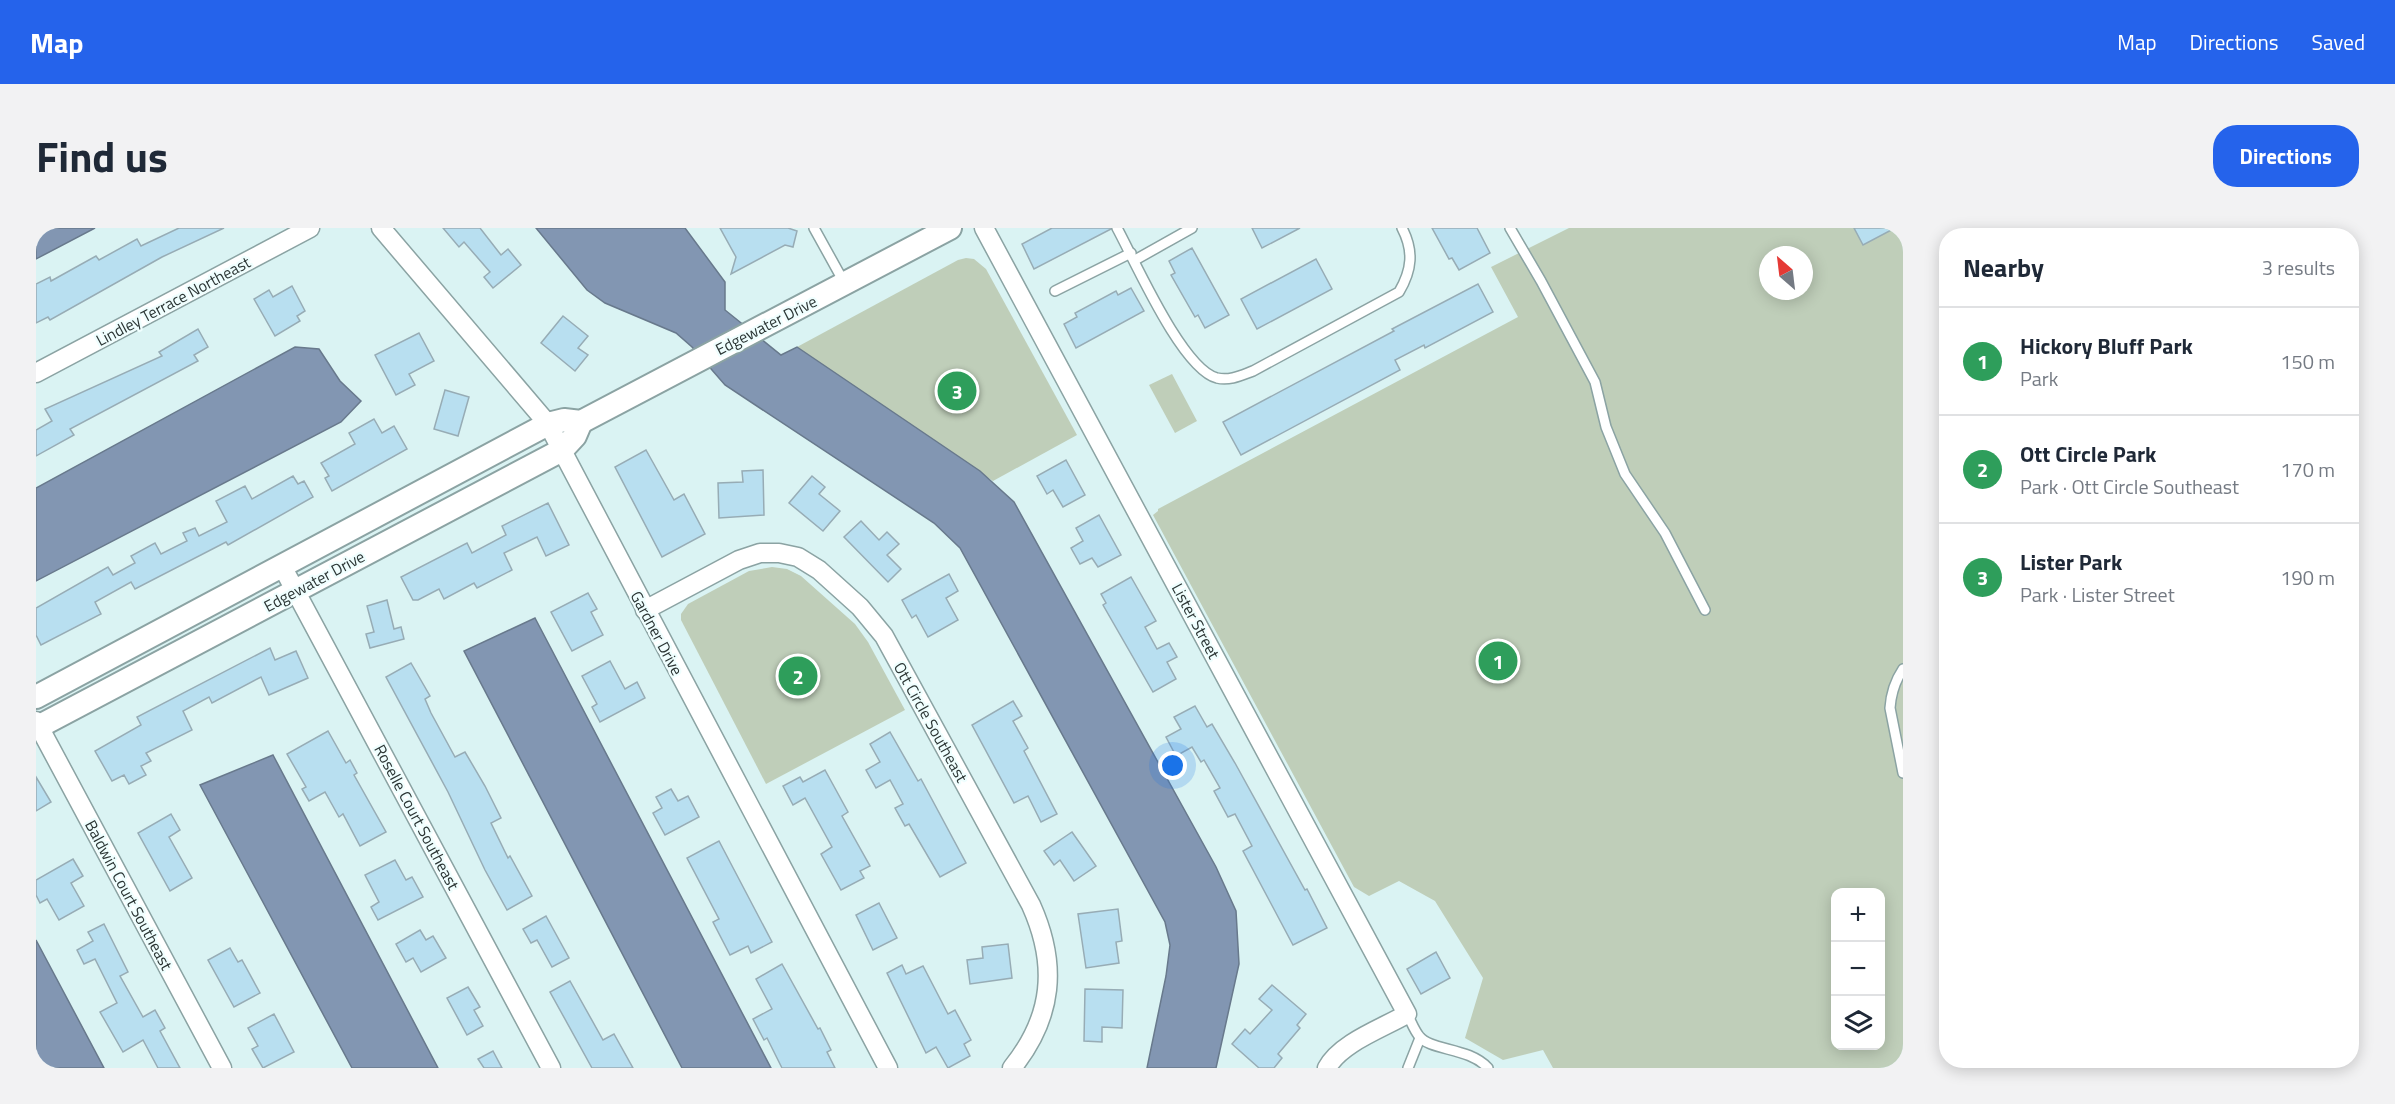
<!DOCTYPE html>
<html lang="en">
<head>
<meta charset="utf-8">
<style>
  :root { --surface:#fff; --page:#f2f2f3; --text:#1f2937; --muted:#747a83; --line:#e0e1e3; --accent:#2563eb }
  body { margin:0; font-family:"Titillium Web",sans-serif; background:var(--page); color:var(--text) }
  .controls { position:absolute; right:18px; bottom:18px; display:grid; overflow:hidden; border-radius:12px; box-shadow:0 3px 15px #0003 }
  .controls button { width:54px; height:54px; display:grid; place-items:center; padding:0; border:0; border-bottom:2px solid var(--line); background:var(--surface); color:var(--text); font:30px sans-serif }
  .compass { position:absolute; left:1723px; top:18px; width:54px; height:54px; border-radius:50%; background:var(--surface); box-shadow:0 3px 15px #0003; rotate:332deg }
  .you { position:absolute; left:1137px; top:538px; width:21px; height:21px; margin:-15px; border:4px solid #fff; border-radius:50%; background:#1a73e8; box-shadow:0 0 0 9px #1a73e833 }
  .badge { display:grid; place-items:center; width:39px; height:39px; border-radius:50%; background:var(--accent); color:#fff; font-size:20px; font-weight:700 }
  .pin { position:absolute; translate:-50% -50%; border:3px solid #fff; box-shadow:0 2px 6px #0006 }
  .list { margin:0; padding:0; list-style:none }
  h2 { display:flex; justify-content:space-between; align-items:center; height:78px; margin:0; padding:0 24px; font-size:26px }
  h2 small { font-size:20px; font-weight:400; color:var(--muted) }
  .list li { display:grid; grid-template-columns:39px 1fr auto; gap:18px; align-items:center; box-sizing:border-box; height:108px; padding:0 24px; border-top:2px solid var(--line) }
  .list b { display:block; font-size:22px; white-space:nowrap }
  .list p { margin:0; font-size:20px; white-space:nowrap; color:var(--muted) }
  .list em { font-size:20px; font-style:normal; color:var(--muted) }
  .icon { flex:none; width:33px; height:33px; fill:none; stroke:currentColor; stroke-width:2; stroke-linecap:round; stroke-linejoin:round }
  .map { position:relative; flex:none; width:1867px; height:840px; overflow:hidden; border-radius:24px }
  header { display:flex; align-items:center; gap:36px; box-sizing:border-box; height:84px; padding:0 30px; background:var(--accent); color:#fff }
  header strong { font-size:28px }
  nav { display:flex; gap:33px; margin-inline-start:auto; font-size:21px }
  .intro { display:flex; align-items:center; justify-content:space-between; box-sizing:border-box; height:144px; padding:0 36px }
  h1 { margin:0; font-size:42px }
  .button { padding:15px 27px; border-radius:24px; background:var(--accent); color:#fff; font-size:21px; font-weight:700 }
  main { display:flex; gap:36px; padding:0 36px }
  aside { flex:1; background:var(--surface); border-radius:24px; box-shadow:0 3px 15px #0003 }
  .map>svg:first-child { display:block }
</style>
</head>
<body>
<header>
<strong>Map</strong>
<nav><a>Map</a><a>Directions</a><a>Saved</a></nav>
</header>
<div class="intro"><h1>Find us</h1><a class="button">Directions</a></div>
<main>
<div class="map">
<svg width="1867" height="840" viewBox="0 0 1867 840">
  <rect width="100%" height="100%" fill="#daf3f3"/>
  <g fill="#bfceb9" fill-rule="evenodd">
    <path d="M1533 0H1867V840H1517L1507 822 1467 832 1429 810 1447 750 1399 673 1363 653 1333 668 1318 659 1117 287 1122 283V281L1482 89 1455 39ZM1732 27H1768V63H1732ZM1800 664H1844V818H1800Z"/>
    <polygon points="930,30 938,31 950,41 1041,207 957,253 761,119 922,32"/>
    <polygon points="1136,146 1161,193 1139,205 1113,157"/>
    <polygon points="736,339 751,341 765,348 819,396 832,414 869,482 730,556 645,392 645,386 652,376 713,343"/>
  </g>
  <g fill="#8296b2" stroke="#68798c" stroke-width="1.5">
    <polygon points="0,0 59,0 0,31"/>
    <polygon points="500,0 649,0 689,54 689,82 745,127 761,119 944,243 978,274 1180,639 1200,683 1203,736 1180,840 1111,840 1130,748 1134,717 1129,694 924,320 898,295 689,157 656,119 640,105 569,75 551,62"/>
    <polygon points="259,119 283,121 304,153 325,173 305,194 0,353 0,260"/>
    <polygon points="499,390 735,840 646,840 428,423"/>
    <polygon points="237,527 402,840 316,840 164,557"/>
    <polygon points="0,712 68,840 0,840"/>
  </g>
  <g fill="#b8dff0" stroke="#97acb5" stroke-width="1.5">
    <polygon points="143,0 188,0 126,29 14,92 12,89 0,95 0,56 14,49 15,53 60,28 63,32 101,11 105,18"/>
    <polygon points="407,0 444,0 465,27 472,21 485,37 457,60 448,49 454,44 428,14 423,19"/>
    <polygon points="684,0 752,0 761,3 757,19 749,17 695,46 700,29"/>
    <polygon points="1016,0 1074,0 1075,1 998,41 986,16"/>
    <polygon points="1216,0 1264,0 1226,20"/>
    <polygon points="1396,0 1441,0 1454,25 1423,42 1416,30 1413,31"/>
    <polygon points="1818,0 1859,0 1827,17"/>
    <polygon points="1156,20 1193,87 1169,100 1162,87 1159,89 1135,47 1139,45 1133,33"/>
    <polygon points="1280,31 1296,61 1221,101 1205,71"/>
    <polygon points="1442,56 1457,84 1389,120 1388,117 1359,132 1364,142 1205,227 1187,194 1358,103 1356,101"/>
    <polygon points="256,58 269,83 261,88 264,93 239,108 218,71 233,62 237,69"/>
    <polygon points="1095,60 1108,83 1040,120 1028,96 1041,89 1039,85 1080,63 1082,67"/>
    <polygon points="527,88 552,108 542,120 552,127 539,143 505,115"/>
    <polygon points="162,101 172,119 158,127 162,133 34,201 38,207 0,228 0,202 16,193 9,181 126,128 123,124"/>
    <polygon points="383,105 398,133 373,146 379,157 360,167 339,127"/>
    <polygon points="409,162 433,169 422,208 398,201"/>
    <polygon points="338,191 346,205 358,198 371,221 296,263 289,250 293,248 285,235 319,216 313,205"/>
    <polygon points="610,222 638,272 648,266 669,306 626,329 579,239"/>
    <polygon points="1030,232 1049,267 1027,279 1017,262 1011,266 1001,248"/>
    <polygon points="727,242 728,287 683,290 682,255 707,254 706,243"/>
    <polygon points="257,248 262,256 268,253 277,269 192,317 190,314 99,361 95,354 59,374 65,386 5,417 0,407 0,380 72,339 77,347 99,335 95,328 119,315 125,326 151,313 147,305 159,300 163,308 191,294 180,273 209,258 216,271"/>
    <polygon points="776,248 789,259 783,266 804,283 787,303 753,275"/>
    <polygon points="512,275 533,317 510,328 501,309 468,325 476,342 441,360 438,355 408,371 403,361 382,372 377,372 365,349 431,315 436,325 470,307 466,298"/>
    <polygon points="1063,287 1085,327 1062,339 1056,330 1044,336 1035,320 1047,313 1040,300"/>
    <polygon points="825,293 843,312 851,304 863,316 851,327 865,341 852,354 808,309"/>
    <polygon points="913,346 922,363 910,370 922,392 892,409 880,387 876,390 866,372"/>
    <polygon points="1095,349 1120,393 1109,399 1121,421 1133,415 1141,429 1131,434 1140,451 1117,464 1067,377 1070,375 1065,366"/>
    <polygon points="552,365 561,381 555,384 567,407 536,423 515,384"/>
    <polygon points="351,372 358,401 365,399 368,411 334,420 330,406 338,404 331,378"/>
    <polygon points="234,420 239,432 260,423 272,450 233,467 225,449 176,475 173,469 147,483 156,502 110,525 115,533 105,538 110,547 93,556 88,547 76,553 59,523 105,497 101,489"/>
    <polygon points="574,433 589,461 601,454 609,470 564,494 556,479 561,476 546,448"/>
    <polygon points="375,435 394,468 389,471 395,485 419,529 429,524 449,558 465,590 455,595 472,630 474,628 496,668 471,682 449,642 412,564 350,449"/>
    <polygon points="977,473 986,488 977,493 992,520 988,523 1021,586 1005,594 992,568 978,575 936,497"/>
    <polygon points="1159,478 1171,499 1176,496 1199,535 1269,662 1271,661 1291,700 1257,717 1207,623 1216,618 1199,586 1192,589 1178,563 1184,560 1168,532 1165,534 1156,519 1140,528 1130,509 1145,501 1138,489"/>
    <polygon points="292,503 310,535 314,532 321,545 318,547 350,604 324,618 307,586 303,589 289,564 273,573 266,561 270,559 251,526"/>
    <polygon points="854,504 882,553 885,551 930,635 904,649 873,596 869,598 859,580 867,576 854,552 840,560 830,542 844,534 834,516"/>
    <polygon points="789,542 812,584 806,588 834,638 824,643 828,650 805,662 785,626 796,619 769,570 757,577 747,558 764,549 767,554"/>
    <polygon points="0,549 15,574 0,583"/>
    <polygon points="635,561 642,573 652,568 663,589 629,607 617,585 626,580 620,569"/>
    <polygon points="135,586 144,602 133,609 156,650 134,663 102,605"/>
    <polygon points="1036,604 1060,638 1038,653 1024,632 1018,637 1008,623"/>
    <polygon points="683,613 736,714 715,725 712,718 694,727 677,694 683,691 651,630"/>
    <polygon points="37,631 47,648 35,655 48,678 23,692 11,671 4,675 0,667 0,652"/>
    <polygon points="359,632 370,652 376,649 387,669 342,692 335,679 343,674 329,647"/>
    <polygon points="843,675 861,710 837,722 820,687"/>
    <polygon points="1082,681 1086,713 1080,714 1083,735 1050,740 1042,686"/>
    <polygon points="510,688 533,730 516,739 501,712 495,715 487,701"/>
    <polygon points="68,696 92,744 84,748 107,789 119,782 129,800 124,803 144,840 122,840 107,812 87,824 64,784 81,775 59,731 48,736 41,722 57,713 52,704"/>
    <polygon points="384,702 390,712 397,708 410,730 385,744 377,730 370,734 360,716"/>
    <polygon points="972,716 976,750 934,756 931,732 947,730 946,719"/>
    <polygon points="194,720 202,734 206,732 224,765 198,779 172,732"/>
    <polygon points="1400,724 1414,750 1385,766 1371,741"/>
    <polygon points="746,736 782,801 784,800 795,822 791,824 799,840 746,840 731,810 728,812 717,791 736,781 720,751"/>
    <polygon points="866,737 870,746 887,738 912,786 919,782 935,812 928,816 934,828 912,840 900,819 890,825 851,745"/>
    <polygon points="534,753 567,812 578,806 597,840 556,840 514,764"/>
    <polygon points="1236,757 1270,786 1261,797 1264,800 1242,826 1246,830 1238,840 1223,840 1196,816 1209,801 1214,806 1236,782 1223,771"/>
    <polygon points="432,759 444,779 438,782 447,798 431,807 411,770"/>
    <polygon points="1049,761 1087,762 1086,800 1066,799 1066,814 1048,813"/>
    <polygon points="238,786 258,824 227,840 216,821 222,818 212,800"/>
    <polygon points="457,823 466,840 448,840 442,831"/>
  </g>
  <g fill="none" stroke-linecap="round" stroke-linejoin="round">
    <defs>
      <g id="service">
        <polyline points="778,0 809,56"/>
        <path d="M1081 0C1099 33 1146 141 1181 150 1194 153 1206 147 1217 143L1363 64C1376 42 1378 23 1366 0"/>
        <polyline points="1474,0 1505,53 1559,154 1570,199 1589,246 1629,305 1669,382"/>
        <polyline points="1099,32 1156,0"/>
        <polyline points="1019,63 1095,25"/>
        <path d="M1867 441C1859 453 1855 465 1854 480L1867 545"/>
        <path d="M1371 786C1375 793 1378 802 1383 808 1394 823 1433 819 1452 840"/>
        <polyline points="1372,840 1384,810"/>
      </g>
      <g id="minor">
        <polyline points="345,0 512,196 852,840"/>
        <path d="M948 0 1371 786C1347 800 1304 815 1291 840"/>
        <polyline points="0,145 274,0"/>
        <polyline points="246,338 515,840"/>
        <path d="M609 382 703 332 724 325H743L762 329 783 342 824 379 848 408 995 677C1022 737 1017 789 976 840"/>
        <polyline points="0,493 186,840"/>
      </g>
      <g id="tertiary">
        <polyline points="0,469 512,196 528,192 545,194 914,0"/>
        <polyline points="0,500 526,222 539,208 545,194"/>
      </g>
    </defs>
    <use href="#service" stroke="#8ba3a3" stroke-width="12"/>
    <use href="#minor" stroke="#8ba3a3" stroke-width="21"/>
    <use href="#tertiary" stroke="#8ba3a3" stroke-width="26"/>
    <use href="#service" stroke="#fff" stroke-width="9"/>
    <use href="#minor" stroke="#fff" stroke-width="18"/>
    <use href="#tertiary" stroke="#fff" stroke-width="22"/>
  </g>
  <g text-anchor="middle" stroke-width="4.5" stroke-linejoin="round" paint-order="stroke">
    <g font-size="16" fill="#2b3534" stroke="#effefe">
      <text transform="translate(137 73) rotate(-28)" y="6">Lindley Terrace Northeast</text>
      <text transform="translate(730 97) rotate(-27)" y="6">Edgewater Drive</text>
      <text transform="translate(278 353) rotate(-28)" y="6">Edgewater Drive</text>
      <text transform="translate(1160 393) rotate(62)" y="6">Lister Street</text>
      <text transform="translate(621 405) rotate(62)" y="6">Gardner Drive</text>
      <text transform="translate(895 494) rotate(61)" y="6">Ott Circle Southeast</text>
      <text transform="translate(381 589) rotate(62)" y="6">Roselle Court Southeast</text>
      <text transform="translate(93 667) rotate(62)" y="6">Baldwin Court Southeast</text>
    </g>
  </g>
</svg>
<div class="controls">
<button>+</button>
<button>−</button>
<button><svg class="icon" aria-label="layers" viewBox="0 0 24 24"><path d="M12 4l9 5-9 5-9-5zM3 14l9 5 9-5"/></svg></button>
</div>
<svg class="compass" viewBox="-18 -18 36 36"><path d="M0-13l5 13h-10z" fill="#e53935"/><path d="M0 13l5-13h-10z" fill="#747a83"/></svg>
<div class="you"></div>
<div class="pin badge" style="left:1462px;top:433px;background:#2e9e5b">1</div>
<div class="pin badge" style="left:762px;top:448px;background:#2e9e5b">2</div>
<div class="pin badge" style="left:921px;top:163px;background:#2e9e5b">3</div>
</div>
<aside>
<h2>Nearby<small>3 results</small></h2>
<ul class="list">
<li><span class="badge" style="background:#2e9e5b">1</span><div><b>Hickory Bluff Park</b><p>Park</p></div><em>150 m</em></li>
<li><span class="badge" style="background:#2e9e5b">2</span><div><b>Ott Circle Park</b><p>Park · Ott Circle Southeast</p></div><em>170 m</em></li>
<li><span class="badge" style="background:#2e9e5b">3</span><div><b>Lister Park</b><p>Park · Lister Street</p></div><em>190 m</em></li>
</ul>
</aside>
</main>
</body>
</html>
